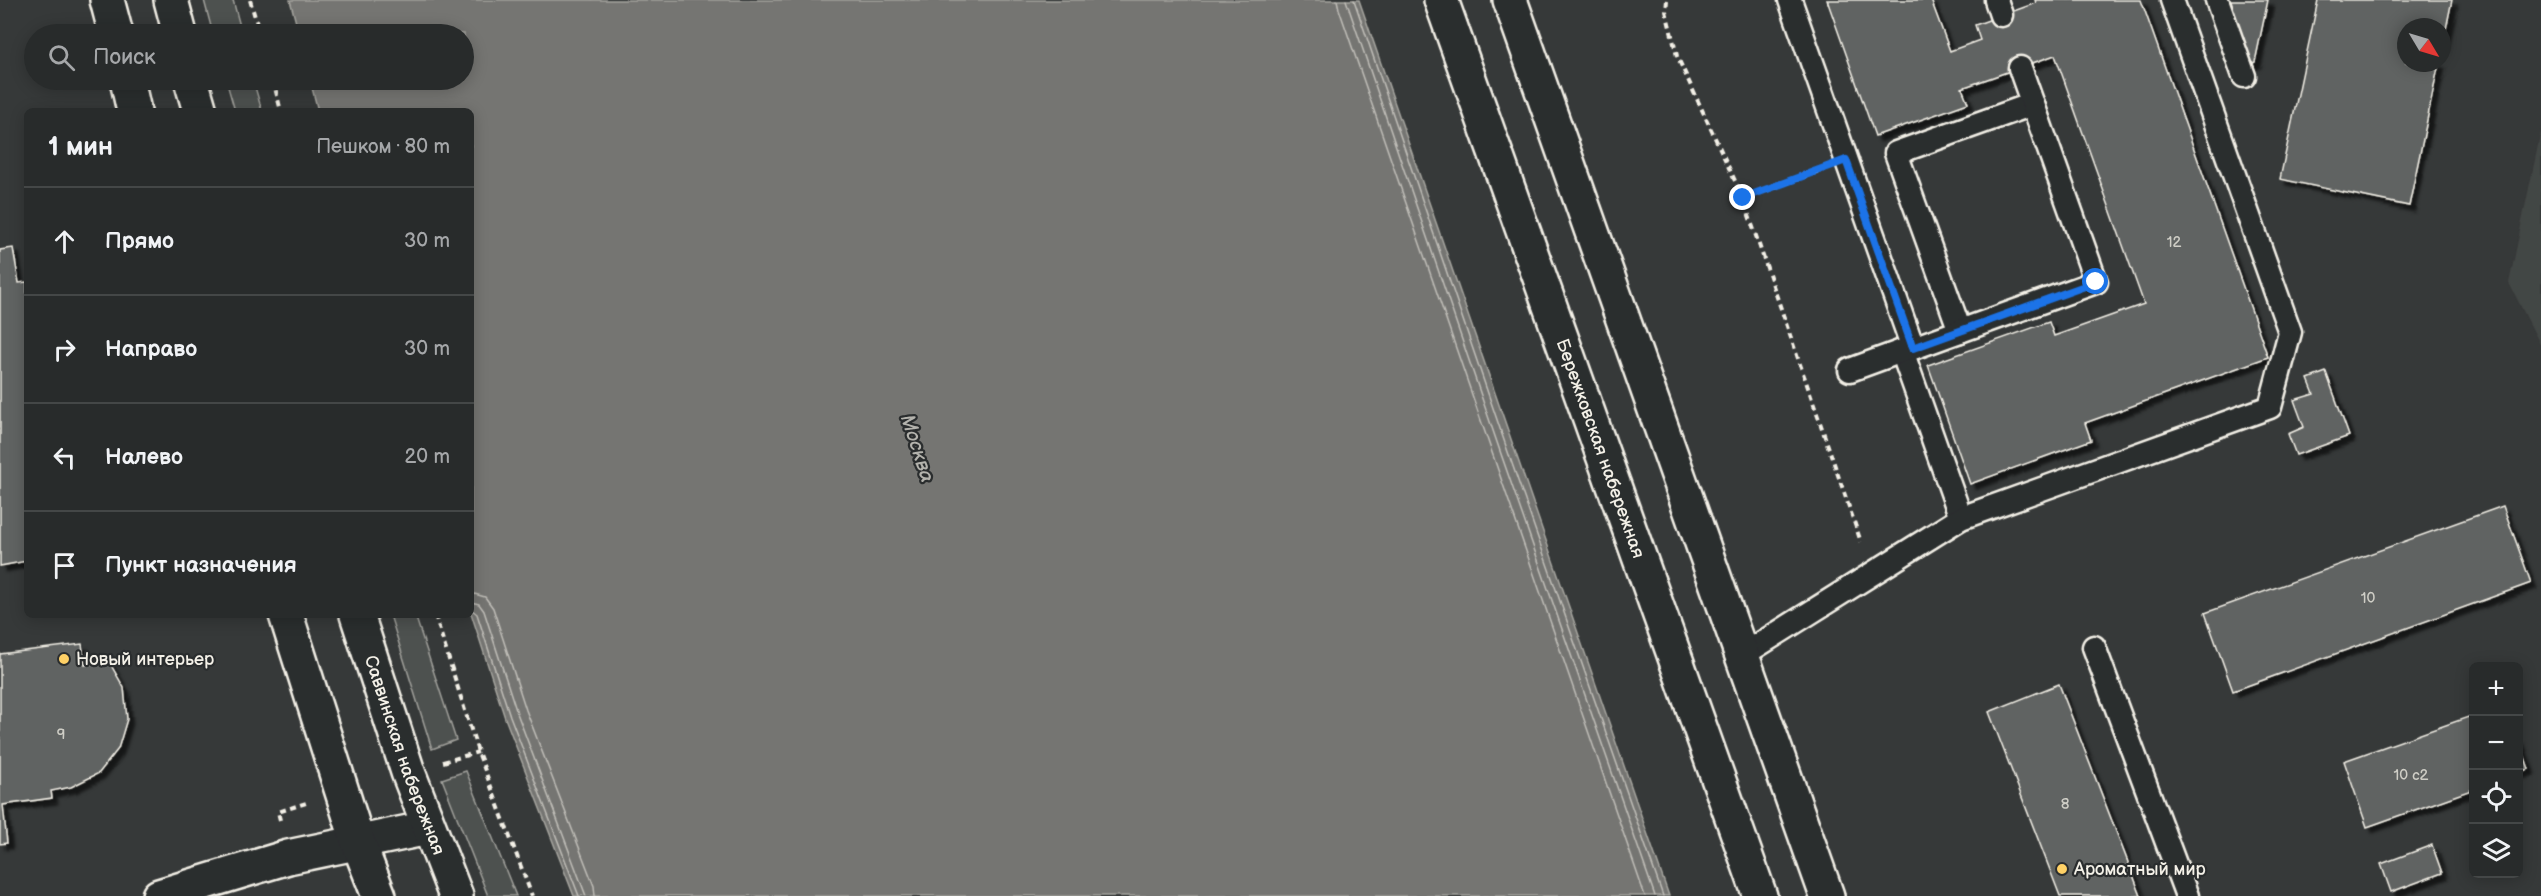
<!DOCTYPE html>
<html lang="ru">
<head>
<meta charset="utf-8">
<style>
  :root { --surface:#282b2b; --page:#303333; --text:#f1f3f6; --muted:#a5a7a9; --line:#444747 }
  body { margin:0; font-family:"Balsamiq Sans",sans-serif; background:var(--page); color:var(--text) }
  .controls { position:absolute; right:18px; bottom:18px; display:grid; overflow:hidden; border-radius:9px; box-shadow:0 3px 15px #0003 }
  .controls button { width:54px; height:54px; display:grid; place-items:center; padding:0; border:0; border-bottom:2px solid var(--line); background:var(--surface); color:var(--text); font:30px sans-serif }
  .compass { position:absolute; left:2397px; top:18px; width:54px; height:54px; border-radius:50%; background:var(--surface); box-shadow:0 3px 15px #0003; rotate:128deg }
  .stop { position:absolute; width:18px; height:18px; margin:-14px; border:4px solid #1a73e8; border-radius:50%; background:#fff }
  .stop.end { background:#1a73e8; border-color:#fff; box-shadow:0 2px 6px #0008 }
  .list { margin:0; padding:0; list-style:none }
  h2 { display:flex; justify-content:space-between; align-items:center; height:78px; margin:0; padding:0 24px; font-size:26px }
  h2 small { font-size:20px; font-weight:400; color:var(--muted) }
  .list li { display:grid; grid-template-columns:39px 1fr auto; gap:18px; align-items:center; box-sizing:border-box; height:108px; padding:0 24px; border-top:2px solid var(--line) }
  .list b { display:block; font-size:22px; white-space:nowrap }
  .list em { font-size:20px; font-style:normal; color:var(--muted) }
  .icon { flex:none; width:33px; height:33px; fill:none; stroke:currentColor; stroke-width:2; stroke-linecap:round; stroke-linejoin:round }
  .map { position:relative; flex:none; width:2541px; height:896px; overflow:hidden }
  .search { position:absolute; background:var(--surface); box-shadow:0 3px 15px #0003; left:24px; top:24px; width:450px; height:66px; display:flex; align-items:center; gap:15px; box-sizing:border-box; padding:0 21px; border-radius:33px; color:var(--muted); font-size:22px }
  .panel { position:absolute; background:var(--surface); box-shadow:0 3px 15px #0003; left:24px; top:108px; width:450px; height:510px; border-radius:9px }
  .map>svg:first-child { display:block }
</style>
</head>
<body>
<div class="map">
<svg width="2541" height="896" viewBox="0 0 2541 896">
  <defs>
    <filter id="shadow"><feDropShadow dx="5.5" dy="5.5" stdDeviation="1.5" flood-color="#0009"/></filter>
  </defs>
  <rect width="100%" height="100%" fill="#363939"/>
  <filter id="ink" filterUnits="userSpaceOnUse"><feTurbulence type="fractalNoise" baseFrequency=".0167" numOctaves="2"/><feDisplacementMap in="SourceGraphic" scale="12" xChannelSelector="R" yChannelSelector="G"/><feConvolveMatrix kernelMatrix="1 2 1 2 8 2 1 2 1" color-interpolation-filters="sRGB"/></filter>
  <g filter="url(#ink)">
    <polygon fill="#434645" points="2541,131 2541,346 2509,283"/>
    <g fill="#4e514f" stroke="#a1a19c" stroke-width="1.5">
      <polygon points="204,0 233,0 242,34 213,34"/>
      <polygon points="226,80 253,80 262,111 235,111"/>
      <polygon points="390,615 415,615 456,740 432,749"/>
      <polygon points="466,771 516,896 488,896 442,779"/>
    </g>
    <polygon fill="#757572" stroke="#a8a7a1" stroke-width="1.5" points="290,0 1359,0 1669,896 574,896 505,718 471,613 471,111 318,111 310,80 464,80 464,34 299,34"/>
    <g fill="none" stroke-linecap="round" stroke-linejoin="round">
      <g stroke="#c1bfb9" stroke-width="1.5">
        <polyline points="1337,0 1339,9 1645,896"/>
        <polyline points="1346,0 1501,454 1655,896"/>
        <polyline points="1354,0 1508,452 1663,896"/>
        <polyline points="471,593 485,597 493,608 526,710 594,886 595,896"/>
        <polyline points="471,602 479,604 484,611 517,713 586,896"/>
        <polyline points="471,609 477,614 510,716 579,896"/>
      </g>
    </g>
    <g fill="#616362" stroke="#f4f1e8" stroke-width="1.5" filter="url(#shadow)">
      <polygon points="1827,0 1931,0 1950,51 1980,40 1975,25 2036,3 2035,0 2141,0 2268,357 2085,423 2091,440 1970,484 1928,365 2049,322 2054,336 2144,304 2055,55 1962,88 1968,103 1875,136"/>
      <polygon points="2231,0 2268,0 2255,62 2247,66"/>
      <polygon points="2318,0 2452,0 2442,48 2442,27 2406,27 2406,63 2439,63 2409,206 2280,179"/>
      <polygon points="13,248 19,283 27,282 27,561 0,566 0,250"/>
      <polygon points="2326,372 2349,436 2296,455 2288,434 2304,427 2294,400 2314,394 2308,379"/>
      <polygon points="2503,506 2531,583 2233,691 2205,613"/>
      <polygon points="82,644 85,665 108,660 124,688 127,719 118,749 99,773 71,787 51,791 52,798 3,805 7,843 0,844 0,654"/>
      <polygon points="2059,684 2141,896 2060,896 1989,712"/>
      <polygon points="2474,715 2474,789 2367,827 2344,761"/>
      <polygon points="2518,738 2529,769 2518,773"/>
      <polygon points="2432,845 2442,873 2391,892 2381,864"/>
    </g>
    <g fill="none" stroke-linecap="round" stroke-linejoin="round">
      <defs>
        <g id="service">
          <polyline points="1790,0 1913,348 1902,351 1961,518"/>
          <polyline points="1996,0 2001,15"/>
          <polyline points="2217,0 2244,76"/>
          <polyline points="1960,331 1896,153 2033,104"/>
          <polyline points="1913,348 2096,282 2020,68"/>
          <polyline points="1850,370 1902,351"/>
          <polyline points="2094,647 2187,896"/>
          <polyline points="1741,656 1961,518 2270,407 2290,332 2172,0"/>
        </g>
        <polyline id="tertiary" points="159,896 288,857 428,828"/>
        <g id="secondary">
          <polyline points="107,0 116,34"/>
          <polyline points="171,0 180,34"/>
          <path id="s1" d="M1441 0 1760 896"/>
          <polyline points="1510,0 1827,896"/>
          <polyline points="127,80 134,111"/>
          <polyline points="191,80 200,111"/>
          <polyline points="286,615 358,842 379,896"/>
          <path id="s2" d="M357 615 408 772 456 896"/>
        </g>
      </defs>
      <use href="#service" stroke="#f4f1e8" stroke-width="27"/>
      <use href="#tertiary" stroke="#f4f1e8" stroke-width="38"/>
      <use href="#secondary" stroke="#f4f1e8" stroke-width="38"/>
      <g stroke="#f4f1e8" stroke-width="4" stroke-dasharray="6 4.5" stroke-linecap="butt">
        <polyline points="250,0 260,34"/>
        <polyline points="1667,0 1666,11 1677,56 1743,198 1861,542"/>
        <polyline points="273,80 281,111"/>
        <polyline points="1743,198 1818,171"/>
        <polyline points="435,615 478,752 532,896"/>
        <polyline points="443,762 478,752"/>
        <polyline points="280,820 278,812 306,803"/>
      </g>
      <use href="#service" stroke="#2a2d2e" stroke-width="22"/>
      <use href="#tertiary" stroke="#2a2d2e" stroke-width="33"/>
      <use href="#secondary" stroke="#2a2d2e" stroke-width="33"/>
    </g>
  </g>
  <g fill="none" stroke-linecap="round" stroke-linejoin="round" filter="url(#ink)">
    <polyline stroke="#1a73e8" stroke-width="8" points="1743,198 1846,160 1913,348 2096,282"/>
  </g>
  <g fill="#ffd166" stroke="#2a2d2e" stroke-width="2">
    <circle cx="64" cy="659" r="6"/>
    <circle cx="2062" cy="869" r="6"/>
  </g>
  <g text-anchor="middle" stroke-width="4.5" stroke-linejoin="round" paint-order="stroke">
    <g font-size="15" fill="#cfcec6">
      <text x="2174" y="247">12</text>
      <text x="2368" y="603">10</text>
      <text x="61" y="739">9</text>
      <text x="2411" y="780">10 с2</text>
      <text x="2065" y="809">8</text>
    </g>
    <g font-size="18" fill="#f4f1e8" stroke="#2a2d2e">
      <text dy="6" stroke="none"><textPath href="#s1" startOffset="476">Бережковская набережная</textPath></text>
      <text dy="6" stroke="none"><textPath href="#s2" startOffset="148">Саввинская набережная</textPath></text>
    </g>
    <g font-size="18" fill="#f4f1e8" stroke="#2a2d2e" text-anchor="start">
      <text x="76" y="665">Новый интерьер</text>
      <text x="2074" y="875">Ароматный мир</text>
    </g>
    <g font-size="20" font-style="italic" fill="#b4b3ad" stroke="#2a2d2e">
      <text transform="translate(918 448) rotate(72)" y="7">Москва</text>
    </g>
  </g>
</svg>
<div class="controls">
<button>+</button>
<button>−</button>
<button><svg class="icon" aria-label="locate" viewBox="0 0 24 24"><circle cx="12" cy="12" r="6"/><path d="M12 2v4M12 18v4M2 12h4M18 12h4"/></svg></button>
<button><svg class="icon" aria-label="layers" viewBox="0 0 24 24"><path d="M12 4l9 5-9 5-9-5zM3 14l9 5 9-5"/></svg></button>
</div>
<svg class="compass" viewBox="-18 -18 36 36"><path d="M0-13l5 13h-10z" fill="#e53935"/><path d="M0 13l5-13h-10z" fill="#a5a7a9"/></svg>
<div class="stop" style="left:2096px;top:282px"></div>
<div class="stop end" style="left:1743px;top:198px"></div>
<div class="search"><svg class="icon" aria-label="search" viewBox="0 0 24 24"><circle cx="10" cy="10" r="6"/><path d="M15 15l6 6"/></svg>Поиск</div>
<section class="panel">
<h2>1 мин<small>Пешком · 80 m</small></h2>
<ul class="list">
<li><svg class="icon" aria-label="ahead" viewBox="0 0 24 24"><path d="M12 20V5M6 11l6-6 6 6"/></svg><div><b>Прямо</b></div><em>30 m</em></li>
<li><svg class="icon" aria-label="right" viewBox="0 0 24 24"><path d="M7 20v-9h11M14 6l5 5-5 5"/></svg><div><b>Направо</b></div><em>30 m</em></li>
<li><svg class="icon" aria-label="left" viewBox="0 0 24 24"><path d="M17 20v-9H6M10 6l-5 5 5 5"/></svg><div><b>Налево</b></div><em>20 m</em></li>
<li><svg class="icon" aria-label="arrive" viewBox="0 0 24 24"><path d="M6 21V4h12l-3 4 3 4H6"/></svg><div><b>Пункт назначения</b></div></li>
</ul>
</section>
</div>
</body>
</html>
